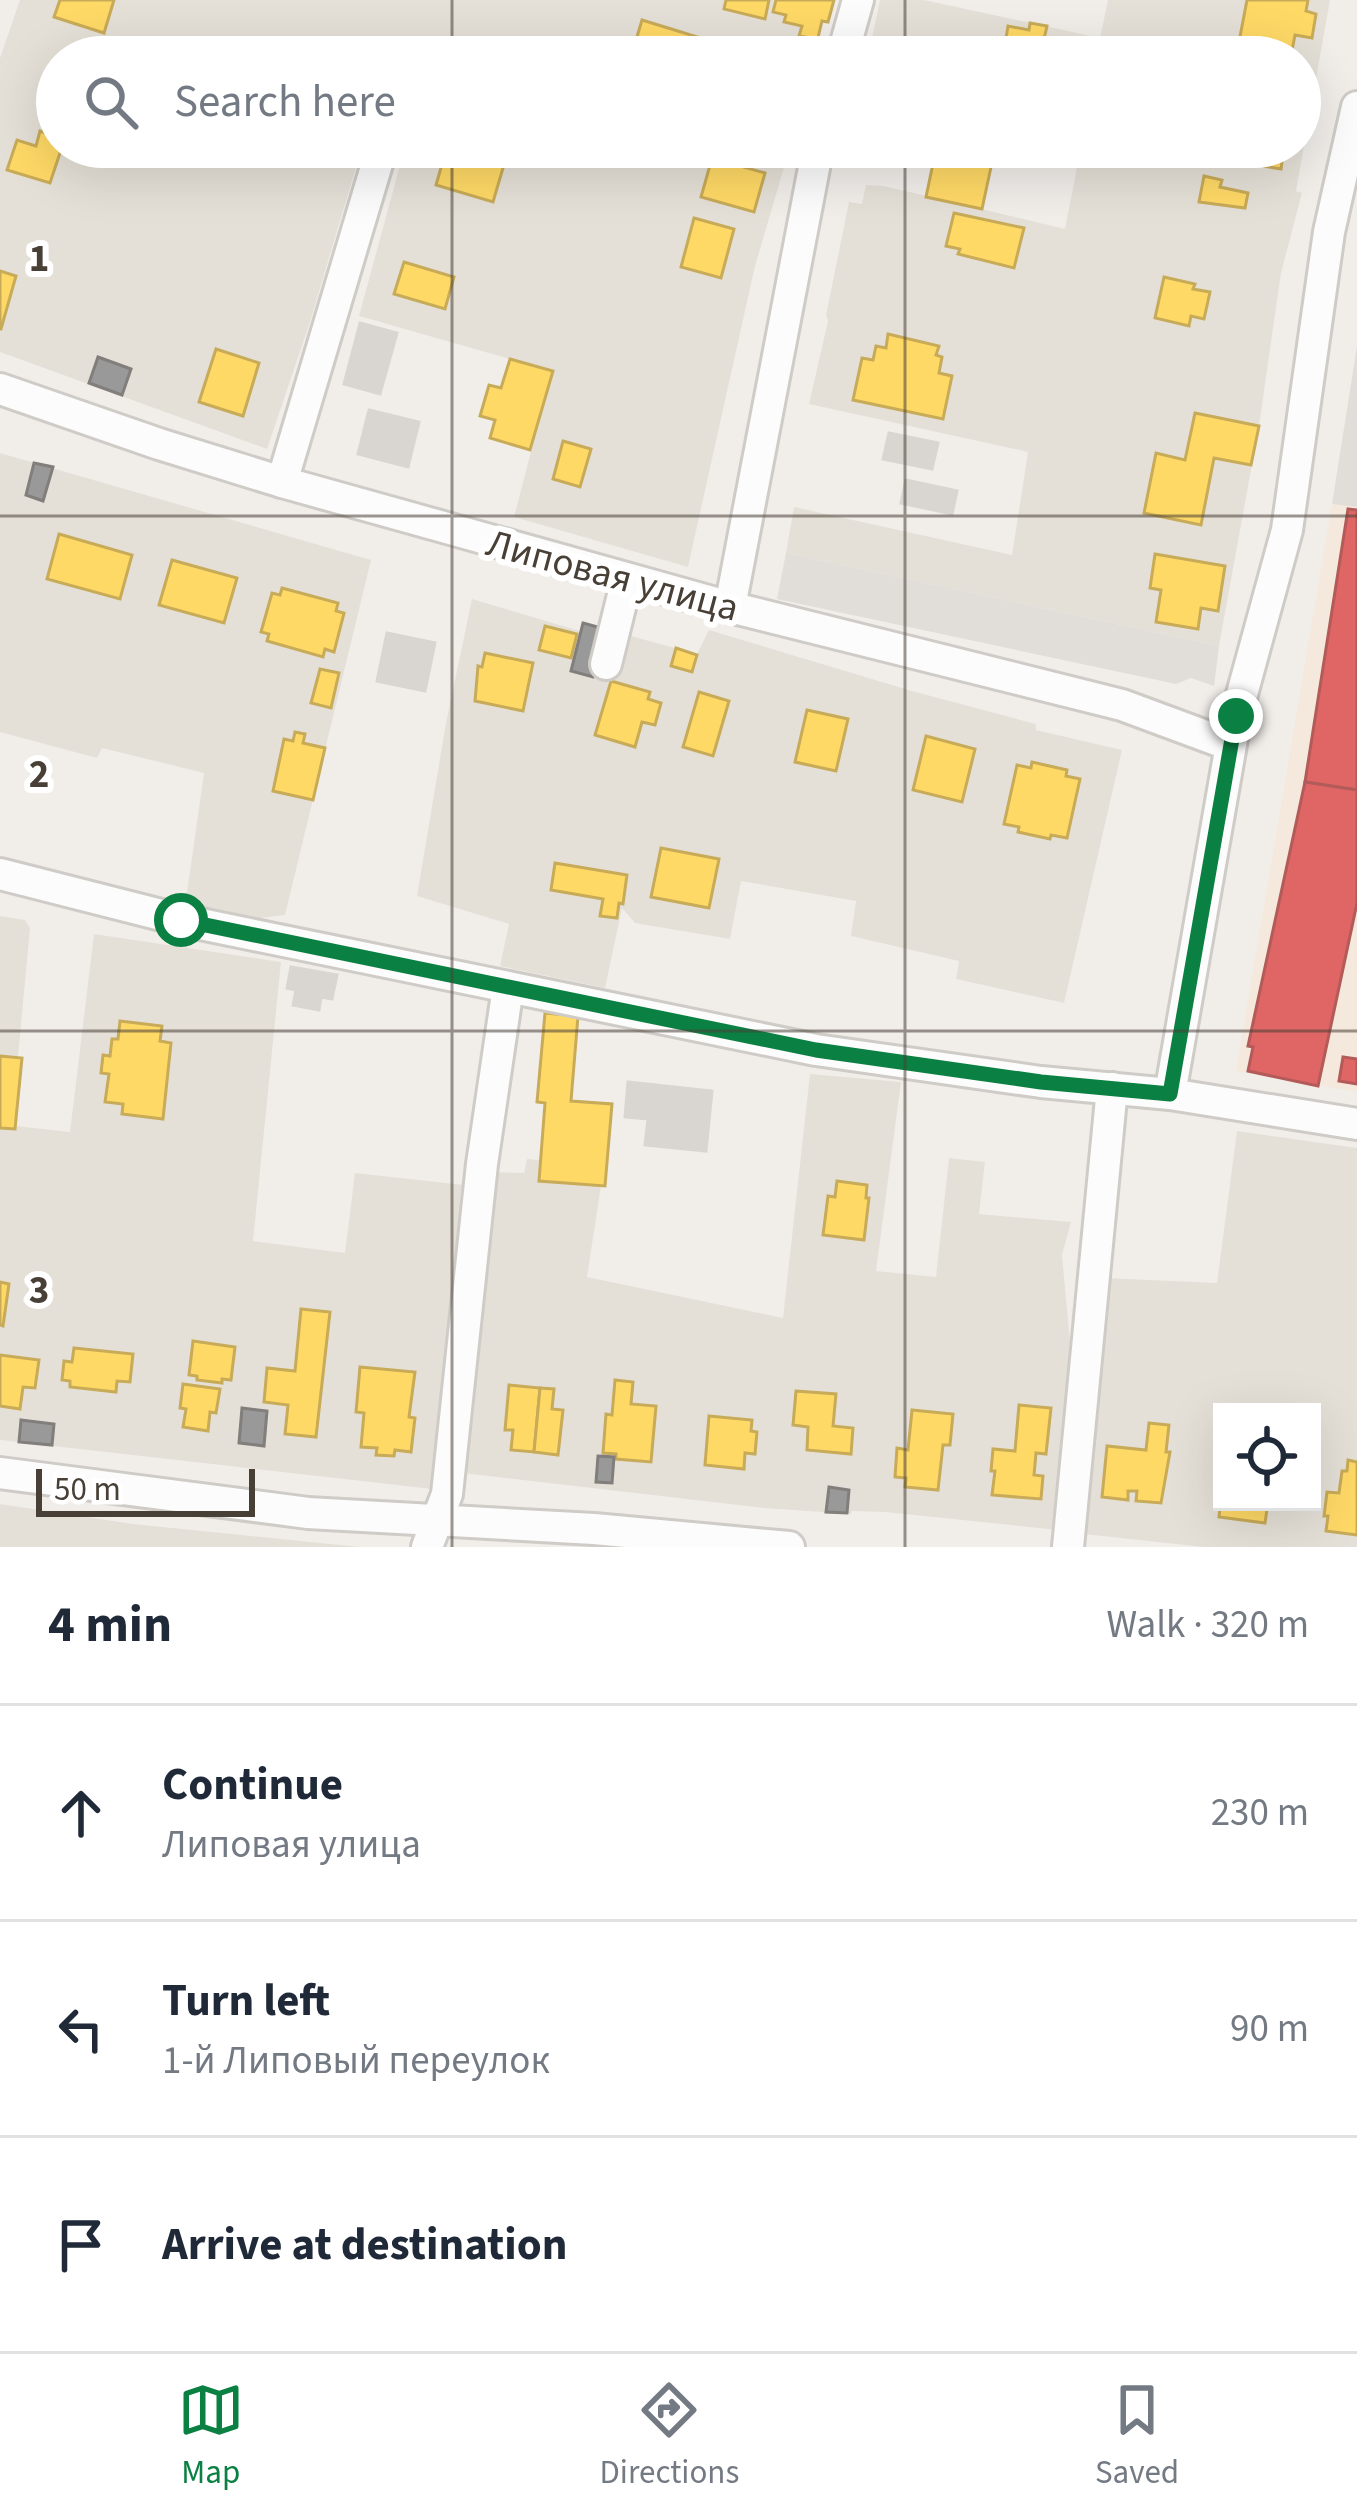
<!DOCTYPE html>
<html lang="en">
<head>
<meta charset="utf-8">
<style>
  :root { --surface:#fff; --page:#f6f6f7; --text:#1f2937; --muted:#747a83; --line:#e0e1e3; --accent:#0b8043 }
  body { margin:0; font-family:"Source Sans 3",sans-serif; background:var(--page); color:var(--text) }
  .controls { position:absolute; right:36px; bottom:36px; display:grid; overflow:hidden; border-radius:0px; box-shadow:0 12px 48px #0002 }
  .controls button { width:108px; height:108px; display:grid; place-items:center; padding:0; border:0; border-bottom:3px solid var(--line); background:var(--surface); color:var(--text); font:60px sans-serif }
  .scale { position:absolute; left:36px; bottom:30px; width:219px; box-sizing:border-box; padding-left:12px; border:6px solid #484036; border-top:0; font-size:33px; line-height:42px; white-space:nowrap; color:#484036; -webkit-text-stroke:9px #fff; paint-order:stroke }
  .stop { position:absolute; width:36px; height:36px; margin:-27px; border:9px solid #0b8043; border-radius:50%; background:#fff }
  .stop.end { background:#0b8043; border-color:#fff; box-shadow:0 3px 12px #0008 }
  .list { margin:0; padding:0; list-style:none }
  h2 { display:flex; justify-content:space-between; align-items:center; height:156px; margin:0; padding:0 48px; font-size:51px }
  h2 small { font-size:39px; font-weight:400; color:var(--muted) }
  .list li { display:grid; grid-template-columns:78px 1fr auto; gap:36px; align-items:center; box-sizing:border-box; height:216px; padding:0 48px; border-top:3px solid var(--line) }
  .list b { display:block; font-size:45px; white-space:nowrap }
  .list p { margin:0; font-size:39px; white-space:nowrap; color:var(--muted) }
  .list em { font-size:39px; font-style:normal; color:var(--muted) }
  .icon { flex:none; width:66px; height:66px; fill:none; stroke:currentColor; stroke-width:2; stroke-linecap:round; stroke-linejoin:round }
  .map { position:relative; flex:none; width:1357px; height:1547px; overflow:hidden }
  .search { position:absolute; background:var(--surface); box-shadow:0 12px 48px #0002; left:36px; right:36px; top:36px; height:132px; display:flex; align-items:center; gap:30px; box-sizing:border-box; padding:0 42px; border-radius:66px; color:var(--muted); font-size:45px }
  .sheet { height:804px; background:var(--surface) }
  nav { display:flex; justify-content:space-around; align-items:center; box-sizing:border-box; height:168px; border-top:3px solid var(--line); background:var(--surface); font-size:33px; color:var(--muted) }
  nav a { display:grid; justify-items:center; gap:6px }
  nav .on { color:var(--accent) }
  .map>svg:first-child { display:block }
</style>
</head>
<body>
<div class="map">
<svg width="1357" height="1547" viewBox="0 0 1357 1547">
  <rect width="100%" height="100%" fill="#f1eeea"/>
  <g fill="#e5e0d7" fill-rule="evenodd">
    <polygon points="20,0 834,0 828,22 822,22 813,57 57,57 57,147 362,147 310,322 267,449 0,352 0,58"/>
    <polygon points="880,0 924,0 1100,38 1108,0 1330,0 1296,191 1302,193 1281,273 1259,426 1219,646 786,553 794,507 1012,555 1028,452 809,404 828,321 826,315 849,202 862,204 866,185 884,186 1065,229 1081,147 1300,147 1300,57 935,57 871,43"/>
    <polygon points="405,147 790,147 755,266 688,567 514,517 552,371 359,316"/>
    <polygon points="0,453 371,560 285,915 244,920 185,907 204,773 102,748 97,758 0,732"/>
    <polygon points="472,599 580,631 583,623 697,654 709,630 912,691 1036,724 1036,730 1122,750 1064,1003 956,979 959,961 851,936 856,901 741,881 730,939 635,923 622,908 605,988 500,966 509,924 417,896 446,723"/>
    <polygon points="0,916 25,920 30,928 18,1057 22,1058 16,1126 70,1132 94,934 281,962 253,1241 345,1253 355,1173 473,1186 444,1422 432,1489 0,1440"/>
    <polygon points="810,1074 901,1082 876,1271 936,1277 949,1158 985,1162 979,1214 1071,1222 1062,1255 1072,1364 1058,1530 885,1512 852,1511 851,1514 764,1508 462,1473 489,1172 524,1173 527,1159 540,1160 539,1181 601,1186 587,1277 783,1318"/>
    <path d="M1237 1131 1357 1148V1547H1203L1084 1534 1105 1278 1217 1283ZM1222 1412H1312V1502H1222Z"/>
    <polygon points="0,1504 133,1524 360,1547 0,1547"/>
  </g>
  <polygon fill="#f4e9dc" points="1332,504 1357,507 1357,1092 1236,1071"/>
  <g fill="#e1ddd8">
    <polygon points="1357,346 1357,507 1332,504"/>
    <polygon points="786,553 1219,646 1214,686 1191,678 1176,684 777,599"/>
  </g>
  <g fill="#ffd966" stroke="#c8ab58" stroke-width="3">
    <polygon points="60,0 114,0 104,33 54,17"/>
    <polygon points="726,0 769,0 765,19 724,9"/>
    <polygon points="776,0 834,0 828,22 822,21 816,46 803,43 805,37 799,36 802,26 784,22 786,15 773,12"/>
    <polygon points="1247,0 1308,0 1306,11 1316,14 1312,38 1295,35 1291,56 1238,47"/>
    <polygon points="642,20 704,39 699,57 631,57"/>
    <polygon points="1030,23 1047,26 1042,48 1054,50 1052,57 1003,56 1008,26 1029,30"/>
    <polygon points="40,131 57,137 57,147 62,147 50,183 7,170 17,140 36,146"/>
    <polygon points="447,147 492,147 508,151 493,202 436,185"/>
    <polygon points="1217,147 1284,147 1281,169 1245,163 1246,153"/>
    <polygon points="935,154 991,167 982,209 926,197"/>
    <polygon points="712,158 765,173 754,212 701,197"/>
    <polygon points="1204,176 1222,180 1220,187 1248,193 1245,208 1199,202"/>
    <polygon points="954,213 1024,228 1014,268 958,254 960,249 946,246"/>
    <polygon points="694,218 734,229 721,278 681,267"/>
    <polygon points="404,262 454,277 445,309 394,294"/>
    <polygon points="0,271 16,276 1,329 0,329"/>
    <polygon points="1164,277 1195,284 1193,289 1210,292 1204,319 1191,316 1189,326 1155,318"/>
    <polygon points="888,334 939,346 936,355 942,357 939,373 952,376 943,419 853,400 862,358 873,360 876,346 886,348"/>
    <polygon points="216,349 259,363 243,416 199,402"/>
    <polygon points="510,359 553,371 530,450 490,438 495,420 480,416 489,385 501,388"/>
    <polygon points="1195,413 1259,426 1251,465 1214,458 1201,525 1144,513 1156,453 1185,460"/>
    <polygon points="563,441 591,449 580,487 553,479"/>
    <polygon points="59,534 132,555 120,599 47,579"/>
    <polygon points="1155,554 1225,566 1218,611 1201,608 1198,629 1156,622 1161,590 1150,588"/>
    <polygon points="172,560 237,578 224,623 159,605"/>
    <polygon points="282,588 338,603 336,611 344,613 334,652 325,649 323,657 267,641 269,634 261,632 272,593 280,595"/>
    <polygon points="545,626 577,634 571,658 539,650"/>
    <polygon points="676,648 697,655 692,672 671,666"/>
    <polygon points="485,653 533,663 523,711 475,701 478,666 482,667"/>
    <polygon points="320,669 339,673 331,708 311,703"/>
    <polygon points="611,681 650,692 648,699 661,703 655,725 642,722 635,747 595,735"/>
    <polygon points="699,692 729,701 713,756 683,747"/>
    <polygon points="807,710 848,719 836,771 795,762"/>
    <polygon points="295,732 305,734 303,743 325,748 313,800 273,791 284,739 293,741"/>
    <polygon points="926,736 975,749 962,802 913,790"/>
    <polygon points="1032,762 1067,770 1066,776 1080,779 1067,838 1051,835 1050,839 1018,832 1019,827 1004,824 1017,765 1031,768"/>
    <polygon points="661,848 719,859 709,908 651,897"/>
    <polygon points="555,863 627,875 623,904 619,903 617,918 600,916 603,899 551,890"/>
    <polygon points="545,1013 578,1016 571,1101 612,1104 605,1186 539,1181 545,1103 537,1102"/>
    <polygon points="120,1021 162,1026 160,1041 171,1043 163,1119 122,1114 123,1104 105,1102 109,1074 101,1073 103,1055 110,1056 112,1039 118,1039"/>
    <polygon points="0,1056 22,1058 15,1129 0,1128"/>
    <polygon points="837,1181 867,1185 866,1198 869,1198 864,1240 823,1235 828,1196 835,1197"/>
    <polygon points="0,1282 9,1284 3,1326 0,1325"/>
    <polygon points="301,1309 330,1312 316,1437 285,1434 288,1405 264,1402 267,1368 295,1371"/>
    <polygon points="193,1341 235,1347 231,1380 222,1379 222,1383 197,1380 197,1376 189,1375"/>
    <polygon points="74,1348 133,1354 130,1382 117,1381 116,1392 70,1387 70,1381 62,1380 64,1361 72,1362"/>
    <polygon points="0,1355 39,1360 35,1388 23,1387 20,1409 0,1406"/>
    <polygon points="360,1367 415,1372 409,1417 415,1418 411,1452 395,1450 394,1456 376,1455 377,1448 361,1447 364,1413 356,1412"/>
    <polygon points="615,1380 633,1382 631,1404 656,1406 651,1462 616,1459 616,1454 603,1453 606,1414 612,1415"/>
    <polygon points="183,1384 220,1389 216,1413 210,1412 208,1431 183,1427 186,1409 180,1408"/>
    <polygon points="509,1385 540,1388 534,1452 511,1450 513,1430 505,1430"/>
    <polygon points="540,1388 554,1389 552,1409 563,1410 558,1455 534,1452"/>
    <polygon points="796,1391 836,1394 833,1426 853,1428 851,1454 807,1450 808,1427 793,1425"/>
    <polygon points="1019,1405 1051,1408 1046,1454 1036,1453 1034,1475 1043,1476 1041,1499 992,1495 995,1471 991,1471 993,1449 1015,1451"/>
    <polygon points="912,1410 953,1414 950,1445 943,1445 938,1490 905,1487 906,1478 895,1477 897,1448 908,1450"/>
    <polygon points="709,1416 752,1420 751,1431 757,1432 755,1454 745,1453 744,1469 705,1465"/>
    <polygon points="1149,1423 1169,1425 1166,1452 1170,1452 1161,1503 1136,1501 1137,1491 1128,1491 1128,1500 1102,1497 1107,1446 1146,1450"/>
    <polygon points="1348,1460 1357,1462 1357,1535 1326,1531 1328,1516 1324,1516 1327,1492 1339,1493 1342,1471 1347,1471"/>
    <polygon points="1222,1490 1222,1502 1268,1502 1265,1523 1219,1517"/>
  </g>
  <g fill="#e06666" stroke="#b25b58" stroke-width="3">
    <polygon points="1348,509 1357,510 1357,790 1305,782"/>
    <polygon points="1305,782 1357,790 1357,903 1318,1086 1248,1071 1253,1047 1248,1046"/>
    <polygon points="1343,1057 1357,1059 1357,1084 1339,1081"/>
  </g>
  <g fill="#999" stroke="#817e7b" stroke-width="3">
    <polygon points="98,357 131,369 122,395 89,383"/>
    <polygon points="34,463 53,467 43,501 26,495"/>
    <polygon points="583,623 605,629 593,677 571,671"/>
    <polygon points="242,1408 267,1411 264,1446 239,1443"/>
    <polygon points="21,1420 54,1424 52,1445 19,1442"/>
    <polygon points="598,1456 614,1457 612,1483 596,1482"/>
    <polygon points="829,1487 849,1490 847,1513 826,1512"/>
  </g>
  <g fill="#d9d5d1" stroke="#d9d5d0" stroke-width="3">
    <polygon points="360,323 397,333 380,394 344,384"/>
    <polygon points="369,410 419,422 408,467 358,454"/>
    <polygon points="889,433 938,443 932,469 883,459"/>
    <polygon points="906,480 957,491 952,514 901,503"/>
    <polygon points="387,633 435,643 425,691 377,681"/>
    <polygon points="291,967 337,975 332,999 321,997 319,1010 293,1005 296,990 287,988"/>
    <polygon points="628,1082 712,1091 706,1151 645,1145 648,1119 625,1117"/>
  </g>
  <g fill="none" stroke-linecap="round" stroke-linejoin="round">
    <defs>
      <g id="minor">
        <polyline points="842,57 858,0"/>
        <polyline points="0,389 159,444 282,482 730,607 1122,705 1230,745"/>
        <polyline points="282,482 382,147"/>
        <polyline points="730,607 818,147"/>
        <polyline points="606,664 627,579"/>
        <polyline points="0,874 181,920 816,1050 1041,1082 1170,1094 1357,1124"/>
        <polyline points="1170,1094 1236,716 1287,530 1329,232 1357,107"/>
        <polyline points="0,1473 308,1513 594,1529 789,1547"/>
        <polyline points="427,1547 447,1494 482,1164 508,987"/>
        <polyline points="1068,1547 1112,1088"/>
      </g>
    </defs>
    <use href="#minor" stroke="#cfccc7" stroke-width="36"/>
    <use href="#minor" stroke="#fdfcfc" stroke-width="30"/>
  </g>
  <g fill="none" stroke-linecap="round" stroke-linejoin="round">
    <polyline stroke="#0b8043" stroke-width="15" points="181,920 816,1050 1041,1082 1170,1094 1236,716"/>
  </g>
  <path fill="none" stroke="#484036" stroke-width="3" stroke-opacity="0.55" d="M452 0V57M905 0V57M452 147V1547M905 147V1547M0 516H1357M0 1031H1357"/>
  <g text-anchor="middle" stroke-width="12" stroke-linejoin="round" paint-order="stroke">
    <g font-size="39" fill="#484036" stroke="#fff">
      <text transform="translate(613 574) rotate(15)" y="14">Липовая улица</text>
    </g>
  </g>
  <g font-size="39" text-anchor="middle" font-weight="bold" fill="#484036" stroke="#fff" stroke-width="12" stroke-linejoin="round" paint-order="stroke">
    <text x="39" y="271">1</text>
    <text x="39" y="787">2</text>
    <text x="39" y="1303">3</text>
  </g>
</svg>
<div class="controls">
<button><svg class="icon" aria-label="locate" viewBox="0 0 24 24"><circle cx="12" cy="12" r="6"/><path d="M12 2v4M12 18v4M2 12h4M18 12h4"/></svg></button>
</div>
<div class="scale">50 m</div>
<div class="stop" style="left:181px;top:920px"></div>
<div class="stop end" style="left:1236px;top:716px"></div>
<div class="search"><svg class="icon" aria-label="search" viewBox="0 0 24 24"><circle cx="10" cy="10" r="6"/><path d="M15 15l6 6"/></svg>Search here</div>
</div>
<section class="sheet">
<h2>4 min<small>Walk · 320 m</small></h2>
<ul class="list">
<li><svg class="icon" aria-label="ahead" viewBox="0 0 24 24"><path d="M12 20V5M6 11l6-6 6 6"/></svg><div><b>Continue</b><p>Липовая улица</p></div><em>230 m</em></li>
<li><svg class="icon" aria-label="left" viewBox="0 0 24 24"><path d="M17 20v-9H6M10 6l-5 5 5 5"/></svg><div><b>Turn left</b><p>1-й Липовый переулок</p></div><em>90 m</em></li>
<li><svg class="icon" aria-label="arrive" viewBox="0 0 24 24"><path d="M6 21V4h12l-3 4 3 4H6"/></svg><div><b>Arrive at destination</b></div></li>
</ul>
</section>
<nav>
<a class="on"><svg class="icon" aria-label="map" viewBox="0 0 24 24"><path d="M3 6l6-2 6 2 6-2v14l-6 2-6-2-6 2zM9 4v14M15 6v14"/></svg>Map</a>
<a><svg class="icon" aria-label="directions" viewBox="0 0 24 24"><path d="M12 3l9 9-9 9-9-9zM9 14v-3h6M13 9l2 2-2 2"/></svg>Directions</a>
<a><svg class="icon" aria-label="saved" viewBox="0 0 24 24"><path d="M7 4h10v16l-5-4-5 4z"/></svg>Saved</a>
</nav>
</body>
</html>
